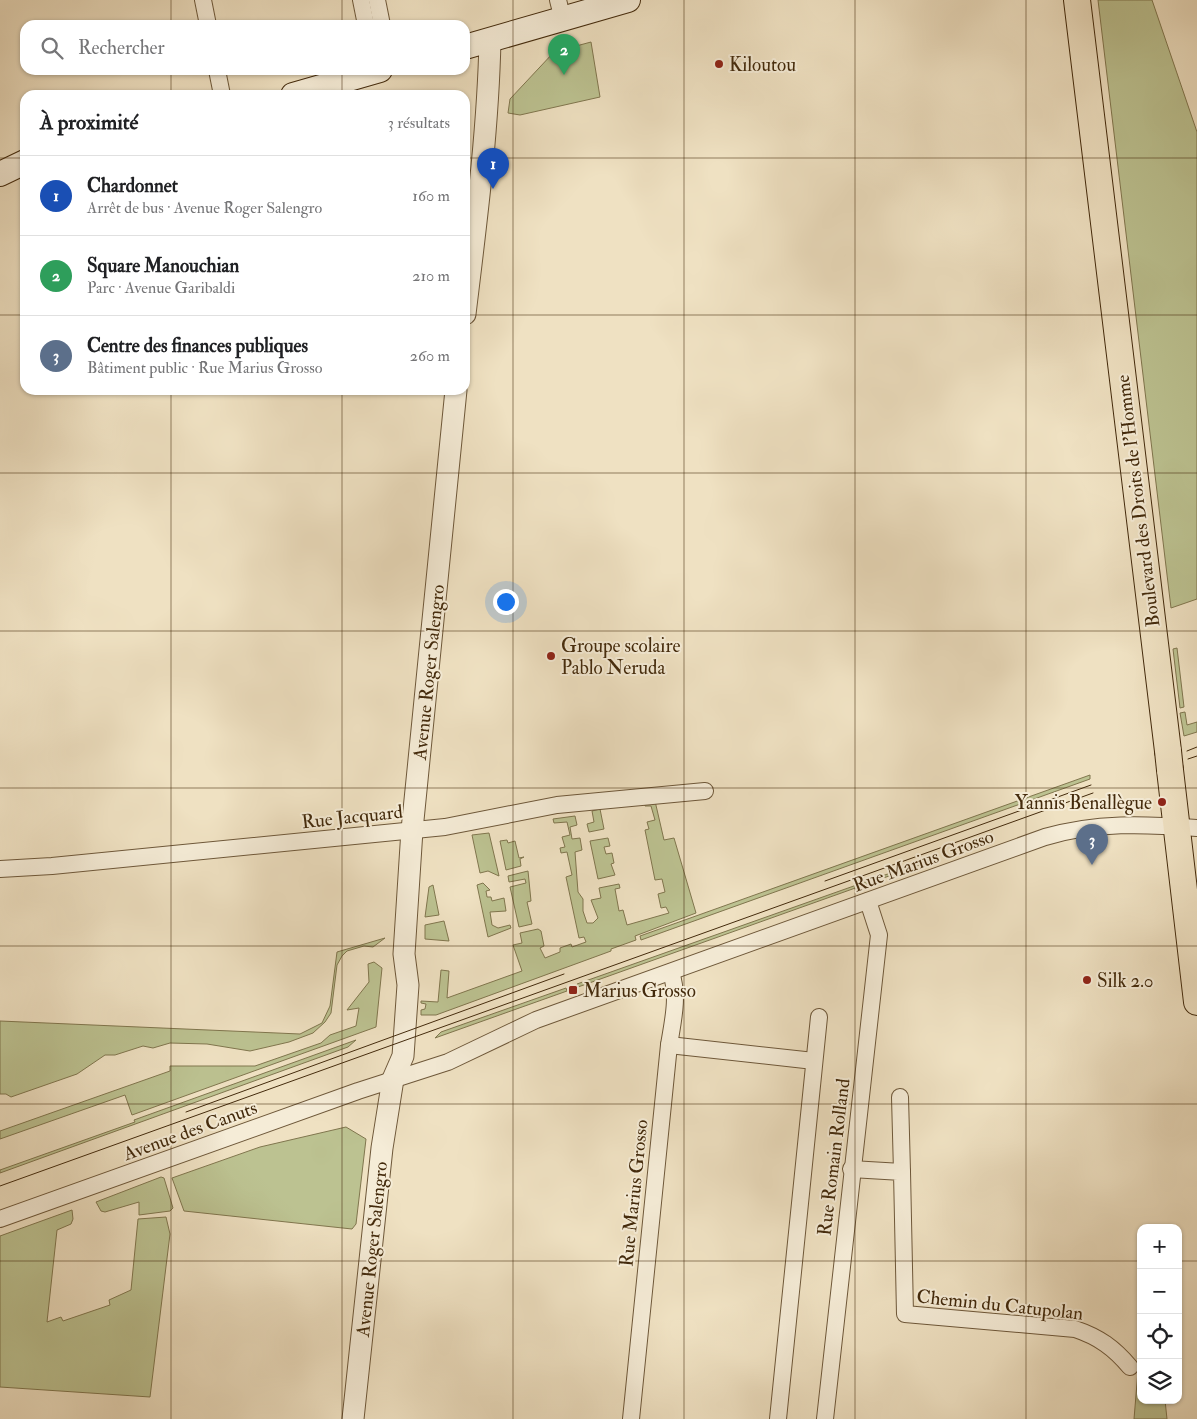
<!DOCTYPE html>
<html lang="fr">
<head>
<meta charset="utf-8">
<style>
  :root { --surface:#fff; --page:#f6f6f6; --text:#202124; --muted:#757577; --line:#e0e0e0; --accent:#8f2418 }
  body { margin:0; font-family:"IM FELL Double Pica",serif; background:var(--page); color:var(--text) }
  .controls { position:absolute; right:15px; bottom:15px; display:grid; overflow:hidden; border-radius:10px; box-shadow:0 1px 4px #0004 }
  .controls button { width:45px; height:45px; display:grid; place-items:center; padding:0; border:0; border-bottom:1px solid var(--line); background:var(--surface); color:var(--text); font:25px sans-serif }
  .you { position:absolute; left:505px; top:601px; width:18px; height:18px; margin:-12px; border:4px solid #fff; border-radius:50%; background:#1a73e8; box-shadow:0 0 0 8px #1a73e833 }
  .badge { display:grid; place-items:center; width:32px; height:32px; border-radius:50%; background:var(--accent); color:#fff; font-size:16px; font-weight:700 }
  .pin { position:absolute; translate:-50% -41px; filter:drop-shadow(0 1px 2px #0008) }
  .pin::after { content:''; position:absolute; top:26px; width:18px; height:15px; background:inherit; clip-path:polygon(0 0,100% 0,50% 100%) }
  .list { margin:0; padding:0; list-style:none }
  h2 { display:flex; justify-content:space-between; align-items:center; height:65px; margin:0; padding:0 20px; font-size:21px }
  h2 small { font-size:16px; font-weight:400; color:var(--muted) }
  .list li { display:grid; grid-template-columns:32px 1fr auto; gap:15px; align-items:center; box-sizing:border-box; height:80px; padding:0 20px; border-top:1px solid var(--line) }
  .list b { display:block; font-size:19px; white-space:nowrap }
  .list p { margin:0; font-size:16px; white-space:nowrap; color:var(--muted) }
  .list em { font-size:16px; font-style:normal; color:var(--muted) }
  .icon { flex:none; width:28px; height:28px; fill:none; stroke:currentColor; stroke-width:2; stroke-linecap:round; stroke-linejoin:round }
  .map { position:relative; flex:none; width:1197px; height:1419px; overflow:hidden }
  .search { position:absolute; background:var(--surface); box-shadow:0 1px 4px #0004; left:20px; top:20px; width:450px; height:55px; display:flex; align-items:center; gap:12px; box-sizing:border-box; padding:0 18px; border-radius:15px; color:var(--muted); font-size:19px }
  .panel { position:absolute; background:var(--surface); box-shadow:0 1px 4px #0004; left:20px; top:90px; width:450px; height:305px; border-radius:15px }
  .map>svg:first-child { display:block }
</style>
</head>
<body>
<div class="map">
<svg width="1197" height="1419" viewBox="0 0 1197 1419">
  <rect width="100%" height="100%" fill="#efe1c2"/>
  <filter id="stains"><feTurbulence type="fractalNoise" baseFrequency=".004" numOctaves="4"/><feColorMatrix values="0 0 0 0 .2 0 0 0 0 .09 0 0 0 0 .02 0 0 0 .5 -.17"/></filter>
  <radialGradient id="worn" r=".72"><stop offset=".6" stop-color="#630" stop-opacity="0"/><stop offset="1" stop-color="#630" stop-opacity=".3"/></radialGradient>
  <g fill="#bcc291" stroke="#80764e">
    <polygon points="1098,0 1152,0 1197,132 1197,599 1171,608"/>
    <polygon points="591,42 600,97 520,115 508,113 510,99 554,52"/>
    <polygon points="1177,648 1184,707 1180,708 1173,649"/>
    <polygon points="1185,712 1187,725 1197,722 1197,732 1184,736 1180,713"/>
    <polygon points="1090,775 1090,779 641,940 640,936"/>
    <polygon points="655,801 664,840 674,838 696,913 635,936 636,940 611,949 611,951 436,1015 421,1015 421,1010 425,1009 426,1004 421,1003 421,1001 438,1002 441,970 449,971 447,998 522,971 513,945 522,943 520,933 538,929 541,931 544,946 540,948 545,958 560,952 560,948 571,944 572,947 586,942 584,937 579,938 566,877 572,875 567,852 561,853 560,848 565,847 562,837 570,835 567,822 554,823 553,819 575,816 577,825 570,827 572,839 580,838 582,850 575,852 578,892 583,899 583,911 587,923 593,923 598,918 591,900 601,898 599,888 619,884 620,888 615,889 619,911 623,910 627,925 669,913 666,907 661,908 658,894 665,892 662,879 655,880 645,830 649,829 647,822 655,820 651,806 645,806 644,803"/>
    <polygon points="600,809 604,829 589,832 587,824 594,822 592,811"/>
    <polygon points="489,833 499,876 488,871 480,873 472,835"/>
    <polygon points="608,838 610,846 604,847 606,854 612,853 614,863 611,864 615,875 598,879 590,841"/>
    <polygon points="507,840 508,843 515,841 519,858 524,857 520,859 521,866 506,870 500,841"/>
    <polygon points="930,859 931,861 578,987 577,984"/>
    <polygon points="528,871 531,901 527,902 532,924 519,927 510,887 526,883 525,879 509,882 508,876"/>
    <polygon points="483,883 490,890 486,891 487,897 491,897 492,901 504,898 506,911 490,912 492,925 498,928 510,925 511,928 488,937 477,885"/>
    <polygon points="433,885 439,915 425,917 429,887"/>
    <polygon points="444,921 449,941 425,939 425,925"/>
    <polygon points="385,938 373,947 364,946 347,951 342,956 337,965 331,1013 325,1022 313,1033 289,1042 250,1051 207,1044 170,1043 153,1048 143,1046 115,1055 105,1055 77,1074 11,1097 6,1094 0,1094 0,1021 300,1034 322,1023 330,1006 337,952"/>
    <polygon points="374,962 382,968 376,1027 132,1115 125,1095 0,1139 0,1131 170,1071 170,1066 255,1066 321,1043 330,1035 356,1026 359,1008 347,1010 369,982 368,964"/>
    <polygon points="566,988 567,991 435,1038 441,1032"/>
    <polygon points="356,1040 348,1047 0,1173 0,1170 135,1122 134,1120"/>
    <polygon points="346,1127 366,1139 356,1224 352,1229 184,1211 172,1178 260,1147"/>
    <polygon points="161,1177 164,1178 173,1208 170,1211 139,1215 139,1202 105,1212 101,1211 96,1202"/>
    <polygon points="72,1210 73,1219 71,1224 57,1230 47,1322 61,1317 63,1321 110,1305 109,1300 131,1290 138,1219 166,1217 170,1234 150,1397 0,1387 0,1236"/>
    <polygon points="1139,1359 1141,1359 1141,1400 1165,1400 1167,1419 1134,1419"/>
  </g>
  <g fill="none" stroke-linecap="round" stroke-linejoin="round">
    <defs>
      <g id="minor">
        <polyline points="203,0 208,25"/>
        <polyline points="361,0 366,25"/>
        <polyline points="377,0 382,25"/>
        <polyline points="558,0 563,20"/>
        <polyline points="217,70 222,95"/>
        <polyline points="0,869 52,866 445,827 557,805 705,791"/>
        <polyline points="669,1045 814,1061"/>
        <polyline points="900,1097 902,1172"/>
        <path d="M851 1169 902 1172 905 1314 1075 1329C1099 1337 1114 1348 1130 1367"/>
        <path d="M0 1219 358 1091 448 1062 536 1020 1045 837C1096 822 1145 824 1197 828"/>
        <path d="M631 1419 669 1045C673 1020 679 997 671 972"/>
        <polyline points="778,1419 819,1017"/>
        <polyline points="825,1419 879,935 868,901"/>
      </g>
      <g id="tertiary">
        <path d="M465 314C476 223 488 132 490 40"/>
        <polyline points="353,1419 382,1148 393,1079 403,1056 408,985 404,954 412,830 456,390"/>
      </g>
      <g id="secondary">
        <polyline points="465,47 628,0"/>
        <polyline points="293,95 380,70"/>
        <polyline points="0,174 25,162"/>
      </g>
      <g id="primary">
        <polyline points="1077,0 1168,751"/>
        <polyline points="1170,770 1197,1002"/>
      </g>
    </defs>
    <use href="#minor" stroke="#6e583a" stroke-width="18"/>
    <use href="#tertiary" stroke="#6e583a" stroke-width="23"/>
    <use href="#secondary" stroke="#432a0c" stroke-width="26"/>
    <use href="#primary" stroke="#432a0c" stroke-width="28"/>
    <use href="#minor" stroke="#f5ecd7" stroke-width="16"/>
    <use href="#tertiary" stroke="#f5ecd7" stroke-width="21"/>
    <use href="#secondary" stroke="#f5ecd7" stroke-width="24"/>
    <use href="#primary" stroke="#efe1c2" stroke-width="26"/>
    <g stroke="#432a0c" stroke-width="1">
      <polyline points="1187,751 1197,747"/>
      <polyline points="1188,759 1197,756"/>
      <polyline points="825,881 1091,785"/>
      <polyline points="186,1112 564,974"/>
      <polyline points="0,1186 1093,793"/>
    </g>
    <defs>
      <polyline id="primary-bridge" points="1168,751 1170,770"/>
    </defs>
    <use href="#primary-bridge" stroke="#432a0c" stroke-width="28" stroke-linecap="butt"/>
    <use href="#primary-bridge" stroke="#efe1c2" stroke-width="26"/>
  </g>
  <path fill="none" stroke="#432a0c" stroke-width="1" stroke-opacity="0.55" d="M171 0V25M342 0V25M513 0V1419M684 0V1419M855 0V1419M1026 0V1419M171 70V95M342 70V95M0 158H25M465 158H1197M0 315H25M465 315H1197M171 390V1419M342 390V1419M0 473H1197M0 631H1197M0 788H1197M0 946H1197M0 1104H1197M0 1261H1141M1178 1261H1197"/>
  <g fill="#8f2418" stroke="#f5ecd7" stroke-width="2">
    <circle cx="719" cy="64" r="5"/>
    <circle cx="551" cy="656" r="5"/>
    <circle cx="1162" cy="802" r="5"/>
    <circle cx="1087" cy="980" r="5"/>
    <rect x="568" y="985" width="10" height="10" rx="2.5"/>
  </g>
  <g text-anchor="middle" stroke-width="4" stroke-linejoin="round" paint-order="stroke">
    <g font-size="19" fill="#432a0c" stroke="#f5ecd7" text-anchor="start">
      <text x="729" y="71">Kiloutou</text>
      <text x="561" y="652">Groupe scolaire<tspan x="561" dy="22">Pablo Neruda</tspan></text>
      <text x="1152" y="809" text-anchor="end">Yannis Benallègue</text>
      <text x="1097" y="987">Silk 2.0</text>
      <text x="583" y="997">Marius Grosso</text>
    </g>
    <g font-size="19" fill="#432a0c" stroke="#f5ecd7">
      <text transform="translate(1137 501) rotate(-97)" y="7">Boulevard des Droits de l'Homme</text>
      <text transform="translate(428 672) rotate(-84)" y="7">Avenue Roger Salengro</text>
      <text transform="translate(352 816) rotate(-6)" y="7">Rue Jacquard</text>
      <text transform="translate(923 860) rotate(-20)" y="7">Rue Marius Grosso</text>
      <text transform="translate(190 1130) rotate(-20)" y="7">Avenue des Canuts</text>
      <text transform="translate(833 1157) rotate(-83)" y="7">Rue Romain Rolland</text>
      <text transform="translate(633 1193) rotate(-84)" y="7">Rue Marius Grosso</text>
      <text transform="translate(371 1249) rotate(-84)" y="7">Avenue Roger Salengro</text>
      <text transform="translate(1000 1304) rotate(6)" y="7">Chemin du Catupolan</text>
    </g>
  </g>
  <rect width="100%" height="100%" filter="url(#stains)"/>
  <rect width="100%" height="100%" fill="url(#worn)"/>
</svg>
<div class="controls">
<button>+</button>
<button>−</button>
<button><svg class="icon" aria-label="locate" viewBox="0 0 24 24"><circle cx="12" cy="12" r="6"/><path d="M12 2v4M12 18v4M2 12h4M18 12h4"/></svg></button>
<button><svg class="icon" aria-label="layers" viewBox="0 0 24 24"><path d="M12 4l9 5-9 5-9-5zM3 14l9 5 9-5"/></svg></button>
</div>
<div class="you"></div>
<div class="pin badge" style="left:493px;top:189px;background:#1a4fb4">1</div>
<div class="pin badge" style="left:564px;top:75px;background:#2e9e5b">2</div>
<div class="pin badge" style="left:1092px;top:865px;background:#5c6f8a">3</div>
<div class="search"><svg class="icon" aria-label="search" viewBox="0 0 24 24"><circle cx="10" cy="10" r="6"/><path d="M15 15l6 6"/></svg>Rechercher</div>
<section class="panel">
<h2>À proximité<small>3 résultats</small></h2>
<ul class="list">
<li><span class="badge" style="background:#1a4fb4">1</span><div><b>Chardonnet</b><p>Arrêt de bus · Avenue Roger Salengro</p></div><em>160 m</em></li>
<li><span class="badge" style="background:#2e9e5b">2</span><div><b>Square Manouchian</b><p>Parc · Avenue Garibaldi</p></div><em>210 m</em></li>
<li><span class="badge" style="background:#5c6f8a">3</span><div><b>Centre des finances publiques</b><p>Bâtiment public · Rue Marius Grosso</p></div><em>260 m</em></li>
</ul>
</section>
</div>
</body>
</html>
